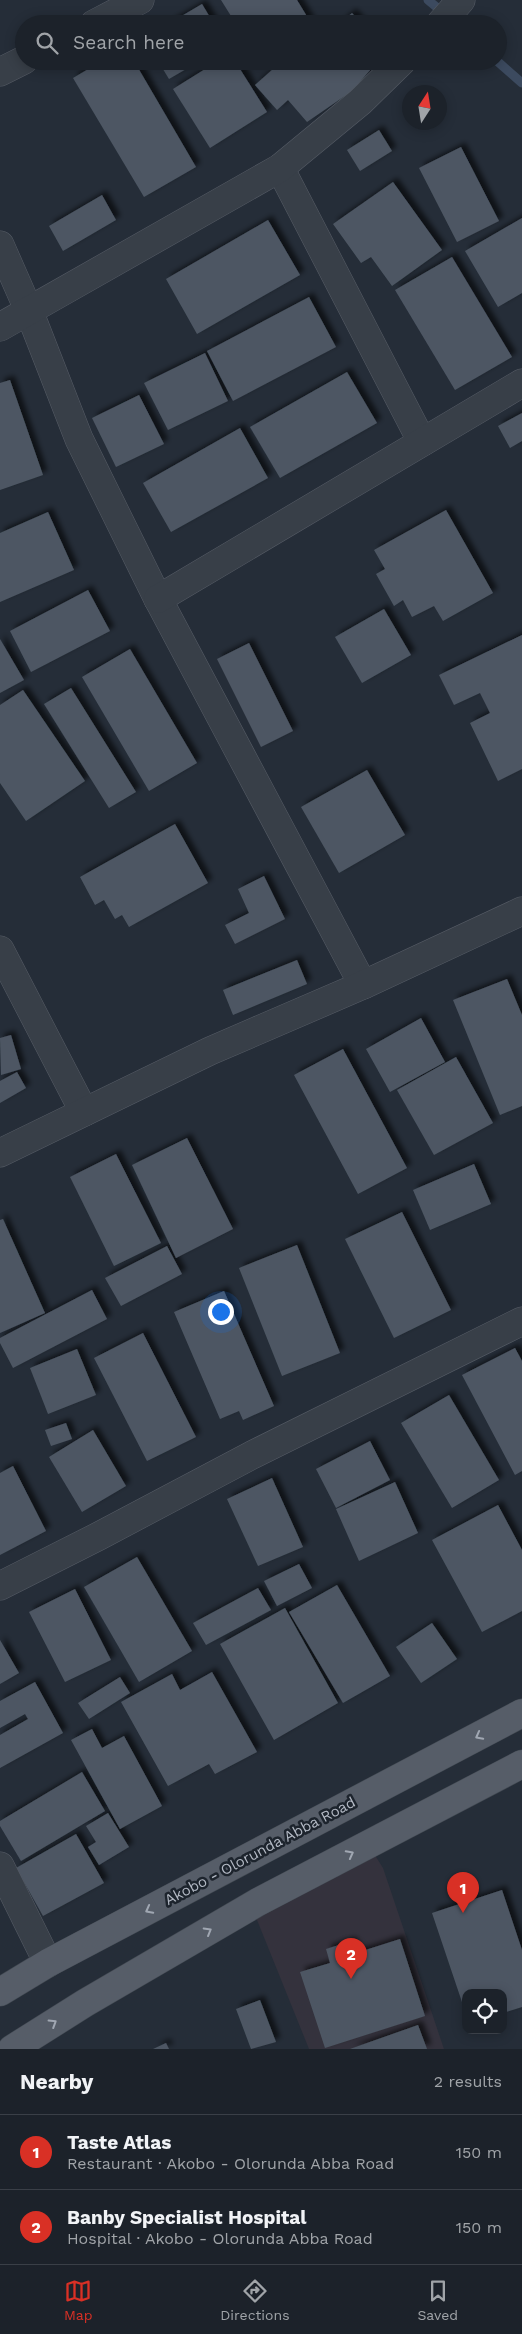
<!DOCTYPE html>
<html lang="en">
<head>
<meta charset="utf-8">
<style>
  :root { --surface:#1c222a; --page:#292f36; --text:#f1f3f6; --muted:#a0a4a8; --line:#3a3f47; --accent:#d93025 }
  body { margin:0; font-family:"Work Sans",sans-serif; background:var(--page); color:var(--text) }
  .controls { position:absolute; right:15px; bottom:15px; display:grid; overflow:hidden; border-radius:10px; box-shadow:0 2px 12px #0003 }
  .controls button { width:45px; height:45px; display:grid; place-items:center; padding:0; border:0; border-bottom:1px solid var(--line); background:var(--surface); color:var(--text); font:25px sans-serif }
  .compass { position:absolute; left:402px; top:85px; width:45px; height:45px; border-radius:50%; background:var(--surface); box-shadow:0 2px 12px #0003; rotate:12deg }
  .you { position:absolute; left:220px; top:1311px; width:18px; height:18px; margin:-12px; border:4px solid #fff; border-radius:50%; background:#1a73e8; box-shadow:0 0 0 8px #1a73e833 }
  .badge { display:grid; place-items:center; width:32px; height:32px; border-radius:50%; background:var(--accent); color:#fff; font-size:16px; font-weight:700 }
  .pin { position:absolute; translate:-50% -41px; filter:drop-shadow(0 1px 2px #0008) }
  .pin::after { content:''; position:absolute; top:26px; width:18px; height:15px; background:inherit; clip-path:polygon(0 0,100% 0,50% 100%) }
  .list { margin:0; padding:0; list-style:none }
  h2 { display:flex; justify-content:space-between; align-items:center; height:65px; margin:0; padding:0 20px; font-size:21px }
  h2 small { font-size:16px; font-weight:400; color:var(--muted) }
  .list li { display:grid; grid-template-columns:32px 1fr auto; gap:15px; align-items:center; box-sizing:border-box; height:75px; padding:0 20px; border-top:1px solid var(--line) }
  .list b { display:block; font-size:19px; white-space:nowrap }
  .list p { margin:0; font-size:16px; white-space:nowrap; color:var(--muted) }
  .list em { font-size:16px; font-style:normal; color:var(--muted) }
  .icon { flex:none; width:28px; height:28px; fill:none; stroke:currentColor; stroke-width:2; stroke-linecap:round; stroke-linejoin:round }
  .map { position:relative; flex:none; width:522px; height:2049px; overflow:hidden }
  .search { position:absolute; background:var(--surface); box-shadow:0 2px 12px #0003; left:15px; right:15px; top:15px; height:55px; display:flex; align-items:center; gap:12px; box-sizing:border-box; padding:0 18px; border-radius:28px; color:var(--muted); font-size:19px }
  .sheet { height:215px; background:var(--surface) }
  nav { display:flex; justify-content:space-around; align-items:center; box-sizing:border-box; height:70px; border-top:1px solid var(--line); background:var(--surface); font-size:14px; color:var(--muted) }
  nav a { display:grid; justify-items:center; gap:2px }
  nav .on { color:var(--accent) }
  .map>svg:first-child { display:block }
</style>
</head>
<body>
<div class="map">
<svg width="522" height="2049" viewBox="0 0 522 2049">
  <defs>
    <filter id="shadow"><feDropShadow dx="4.5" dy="-4.5" stdDeviation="2.5" flood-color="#0009"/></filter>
  </defs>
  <rect width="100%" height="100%" fill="#252d38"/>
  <polygon fill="#34323d" points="371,1849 383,1868 444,2049 309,2049 253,1910"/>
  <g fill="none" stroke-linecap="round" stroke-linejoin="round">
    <g stroke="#3c4a5f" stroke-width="9">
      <polyline points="428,0 446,15"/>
      <polyline points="497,61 522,83"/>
    </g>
  </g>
  <g fill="#4d5763" filter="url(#shadow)">
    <polygon points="221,0 297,0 311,23 236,24"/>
    <polygon points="202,4 214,24 168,24"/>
    <polygon points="352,13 362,24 339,24"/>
    <polygon points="102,61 134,61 196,167 144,197 73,78"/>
    <polygon points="158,61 200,61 169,79"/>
    <polygon points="218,61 235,61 267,112 210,148 173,89"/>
    <polygon points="282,61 288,69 297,61 378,61 352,91 307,122 288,100 277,110 255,85"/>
    <polygon points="379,130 392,151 360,171 347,150"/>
    <polygon points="461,147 499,221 457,242 419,168"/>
    <polygon points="393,182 442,250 392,286 371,257 361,263 333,224"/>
    <polygon points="102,195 116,220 63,251 49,226"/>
    <polygon points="522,218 522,293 498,307 465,251"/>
    <polygon points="268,220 300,275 197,334 166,279"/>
    <polygon points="452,257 512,357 455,390 395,290"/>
    <polygon points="309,297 336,347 233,401 207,351"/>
    <polygon points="205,353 228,401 168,430 144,383"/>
    <polygon points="347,372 377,423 280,478 250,427"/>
    <polygon points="10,380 43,475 0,490 0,383"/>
    <polygon points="139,395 164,444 116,467 92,418"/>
    <polygon points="522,413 522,441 510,448 498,426"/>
    <polygon points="240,428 268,478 171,532 143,483"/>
    <polygon points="446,510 493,593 443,621 434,606 412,617 403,600 394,606 376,574 385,569 374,550"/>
    <polygon points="48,512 74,570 0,602 0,533"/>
    <polygon points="88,590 110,631 31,672 10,631"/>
    <polygon points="384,609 411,655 362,683 335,637"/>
    <polygon points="522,635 522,769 498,781 470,723 490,713 480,693 454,705 439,675"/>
    <polygon points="0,639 24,680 0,693"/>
    <polygon points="249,643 293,731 261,747 217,659"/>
    <polygon points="130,649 197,763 149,791 82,677"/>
    <polygon points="71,688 136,792 109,808 44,704"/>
    <polygon points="23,690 85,781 26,821 0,783 0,705"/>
    <polygon points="367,770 405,835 339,873 301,807"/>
    <polygon points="175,824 208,883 129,927 122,915 115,919 104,900 95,905 80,877"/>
    <polygon points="264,876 285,919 235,944 225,925 249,913 238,889"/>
    <polygon points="297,960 307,984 233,1015 223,990"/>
    <polygon points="507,979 522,1015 522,1106 500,1115 453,1000"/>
    <polygon points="421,1018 445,1062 390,1092 366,1049"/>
    <polygon points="11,1035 21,1069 1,1075 0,1038"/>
    <polygon points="343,1049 407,1168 358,1194 294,1075"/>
    <polygon points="456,1057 493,1123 434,1155 397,1090"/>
    <polygon points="17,1072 26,1088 0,1103 0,1081"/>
    <polygon points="187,1138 233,1229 176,1258 132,1165"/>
    <polygon points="116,1154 161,1243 114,1266 70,1177"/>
    <polygon points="474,1164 491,1204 430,1230 413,1190"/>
    <polygon points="402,1212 451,1310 394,1338 345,1239"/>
    <polygon points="3,1219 45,1313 0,1333 0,1220"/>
    <polygon points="297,1245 340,1353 282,1376 239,1268"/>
    <polygon points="167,1246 182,1274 121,1306 105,1278"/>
    <polygon points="92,1290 107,1319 13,1368 0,1343 0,1338"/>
    <polygon points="224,1291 274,1406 243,1420 239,1411 220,1419 174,1312"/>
    <polygon points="143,1333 196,1437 147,1461 94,1358"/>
    <polygon points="515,1348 522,1361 522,1471 515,1475 462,1375"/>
    <polygon points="77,1349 96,1395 48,1414 30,1368"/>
    <polygon points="449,1395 499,1480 452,1508 401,1423"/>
    <polygon points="66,1423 72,1439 51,1446 45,1430"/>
    <polygon points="93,1430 126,1486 82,1512 49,1457"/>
    <polygon points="370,1441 390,1480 336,1508 316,1469"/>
    <polygon points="13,1466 46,1531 0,1555 0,1473"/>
    <polygon points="272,1478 303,1547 258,1566 227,1499"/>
    <polygon points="395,1482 418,1533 359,1561 336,1509"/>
    <polygon points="498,1505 522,1550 522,1611 482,1632 432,1540"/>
    <polygon points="137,1557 192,1651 139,1682 84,1587"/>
    <polygon points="299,1564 312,1588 277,1606 264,1581"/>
    <polygon points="337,1585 390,1676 343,1703 289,1612"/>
    <polygon points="258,1588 271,1610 206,1645 193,1623"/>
    <polygon points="75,1589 111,1660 65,1682 29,1612"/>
    <polygon points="285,1608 338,1703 274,1740 220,1644"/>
    <polygon points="432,1623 457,1659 421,1683 396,1647"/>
    <polygon points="0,1640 19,1673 0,1684"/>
    <polygon points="212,1672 257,1752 215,1774 209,1764 168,1786 121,1702 172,1674 180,1690"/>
    <polygon points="120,1677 130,1693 89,1719 78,1703"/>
    <polygon points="35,1682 63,1733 0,1768 0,1735 28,1719 25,1714 0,1728 0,1701"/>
    <polygon points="92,1729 102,1748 124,1736 162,1806 120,1829 71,1740"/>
    <polygon points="82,1772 105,1811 21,1861 0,1826 0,1821"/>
    <polygon points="108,1813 129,1847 99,1865 88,1847 96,1842 86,1826"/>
    <polygon points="76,1834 104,1883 43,1916 16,1868"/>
    <polygon points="502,1890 522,1950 522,2007 503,2013 503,1993 466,1993 465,2011 432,1913"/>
    <polygon points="400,1939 425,2016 325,2048 300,1972 330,1963 326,1949 352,1941 356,1953"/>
    <polygon points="260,2000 276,2042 251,2049 236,2009"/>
    <polygon points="418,2025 427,2049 350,2049"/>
    <polygon points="166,2043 169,2049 153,2049"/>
  </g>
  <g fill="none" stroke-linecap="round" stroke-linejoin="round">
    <defs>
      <g id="minor">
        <polyline points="94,24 140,0"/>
        <polyline points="440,24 461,0"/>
        <polyline points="0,72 24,60"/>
        <polyline points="280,168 422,442"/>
        <polyline points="0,245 29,311 79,439 158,599 363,985"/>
        <polyline points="0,327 280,168 360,102 402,61"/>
        <polyline points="158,599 522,383"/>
        <polyline points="0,950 84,1112"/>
        <polyline points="0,1153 210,1051 363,985 522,911"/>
        <polyline points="0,1586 99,1536 252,1455 522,1321"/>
        <polyline points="0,1866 48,1963"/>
      </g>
      <g id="major">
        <polyline points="0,1992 48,1963 522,1713"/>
        <polyline points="12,2049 85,2003 258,1902 522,1764"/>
      </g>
    </defs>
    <use href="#minor" stroke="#565c66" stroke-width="29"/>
    <use href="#major" stroke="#414851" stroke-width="29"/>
    <use href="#minor" stroke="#383f48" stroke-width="28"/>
    <use href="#major" stroke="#565d68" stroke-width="28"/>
  </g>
  <defs><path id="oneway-chevron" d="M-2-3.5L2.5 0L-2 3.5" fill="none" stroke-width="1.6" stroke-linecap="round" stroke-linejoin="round" transform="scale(1.25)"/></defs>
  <g stroke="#a0a7b2">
    <use href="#oneway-chevron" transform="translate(479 1736) rotate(152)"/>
    <use href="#oneway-chevron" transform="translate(350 1854) rotate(-28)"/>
    <use href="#oneway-chevron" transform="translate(149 1910) rotate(152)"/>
    <use href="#oneway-chevron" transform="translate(208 1931) rotate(-30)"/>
    <use href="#oneway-chevron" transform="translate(53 2023) rotate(-32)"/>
  </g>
  <g text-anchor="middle" stroke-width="5" stroke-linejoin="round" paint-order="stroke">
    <g font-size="15" fill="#b3b9c4" stroke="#1d242d">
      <text transform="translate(260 1851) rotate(-28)" y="5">Akobo - Olorunda Abba Road</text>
    </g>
  </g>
</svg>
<div class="controls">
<button><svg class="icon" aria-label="locate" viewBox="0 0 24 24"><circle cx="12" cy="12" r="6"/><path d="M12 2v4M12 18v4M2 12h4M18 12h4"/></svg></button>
</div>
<svg class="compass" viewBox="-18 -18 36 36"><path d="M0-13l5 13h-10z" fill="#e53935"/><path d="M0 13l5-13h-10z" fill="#a0a4a8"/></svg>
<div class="you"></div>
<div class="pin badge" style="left:463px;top:1913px">1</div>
<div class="pin badge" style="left:351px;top:1979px">2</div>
<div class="search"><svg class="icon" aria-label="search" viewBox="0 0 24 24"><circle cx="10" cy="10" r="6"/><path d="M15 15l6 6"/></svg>Search here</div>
</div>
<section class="sheet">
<h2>Nearby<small>2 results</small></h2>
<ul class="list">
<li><span class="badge">1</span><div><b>Taste Atlas</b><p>Restaurant · Akobo - Olorunda Abba Road</p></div><em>150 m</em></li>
<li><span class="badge">2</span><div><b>Banby Specialist Hospital</b><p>Hospital · Akobo - Olorunda Abba Road</p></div><em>150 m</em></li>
</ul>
</section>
<nav>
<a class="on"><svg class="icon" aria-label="map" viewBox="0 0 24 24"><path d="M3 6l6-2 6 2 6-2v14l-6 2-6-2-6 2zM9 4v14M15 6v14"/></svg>Map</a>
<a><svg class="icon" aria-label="directions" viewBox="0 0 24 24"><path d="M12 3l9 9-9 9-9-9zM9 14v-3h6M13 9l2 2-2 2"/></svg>Directions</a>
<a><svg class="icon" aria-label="saved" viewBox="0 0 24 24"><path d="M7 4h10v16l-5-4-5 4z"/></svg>Saved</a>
</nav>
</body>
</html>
